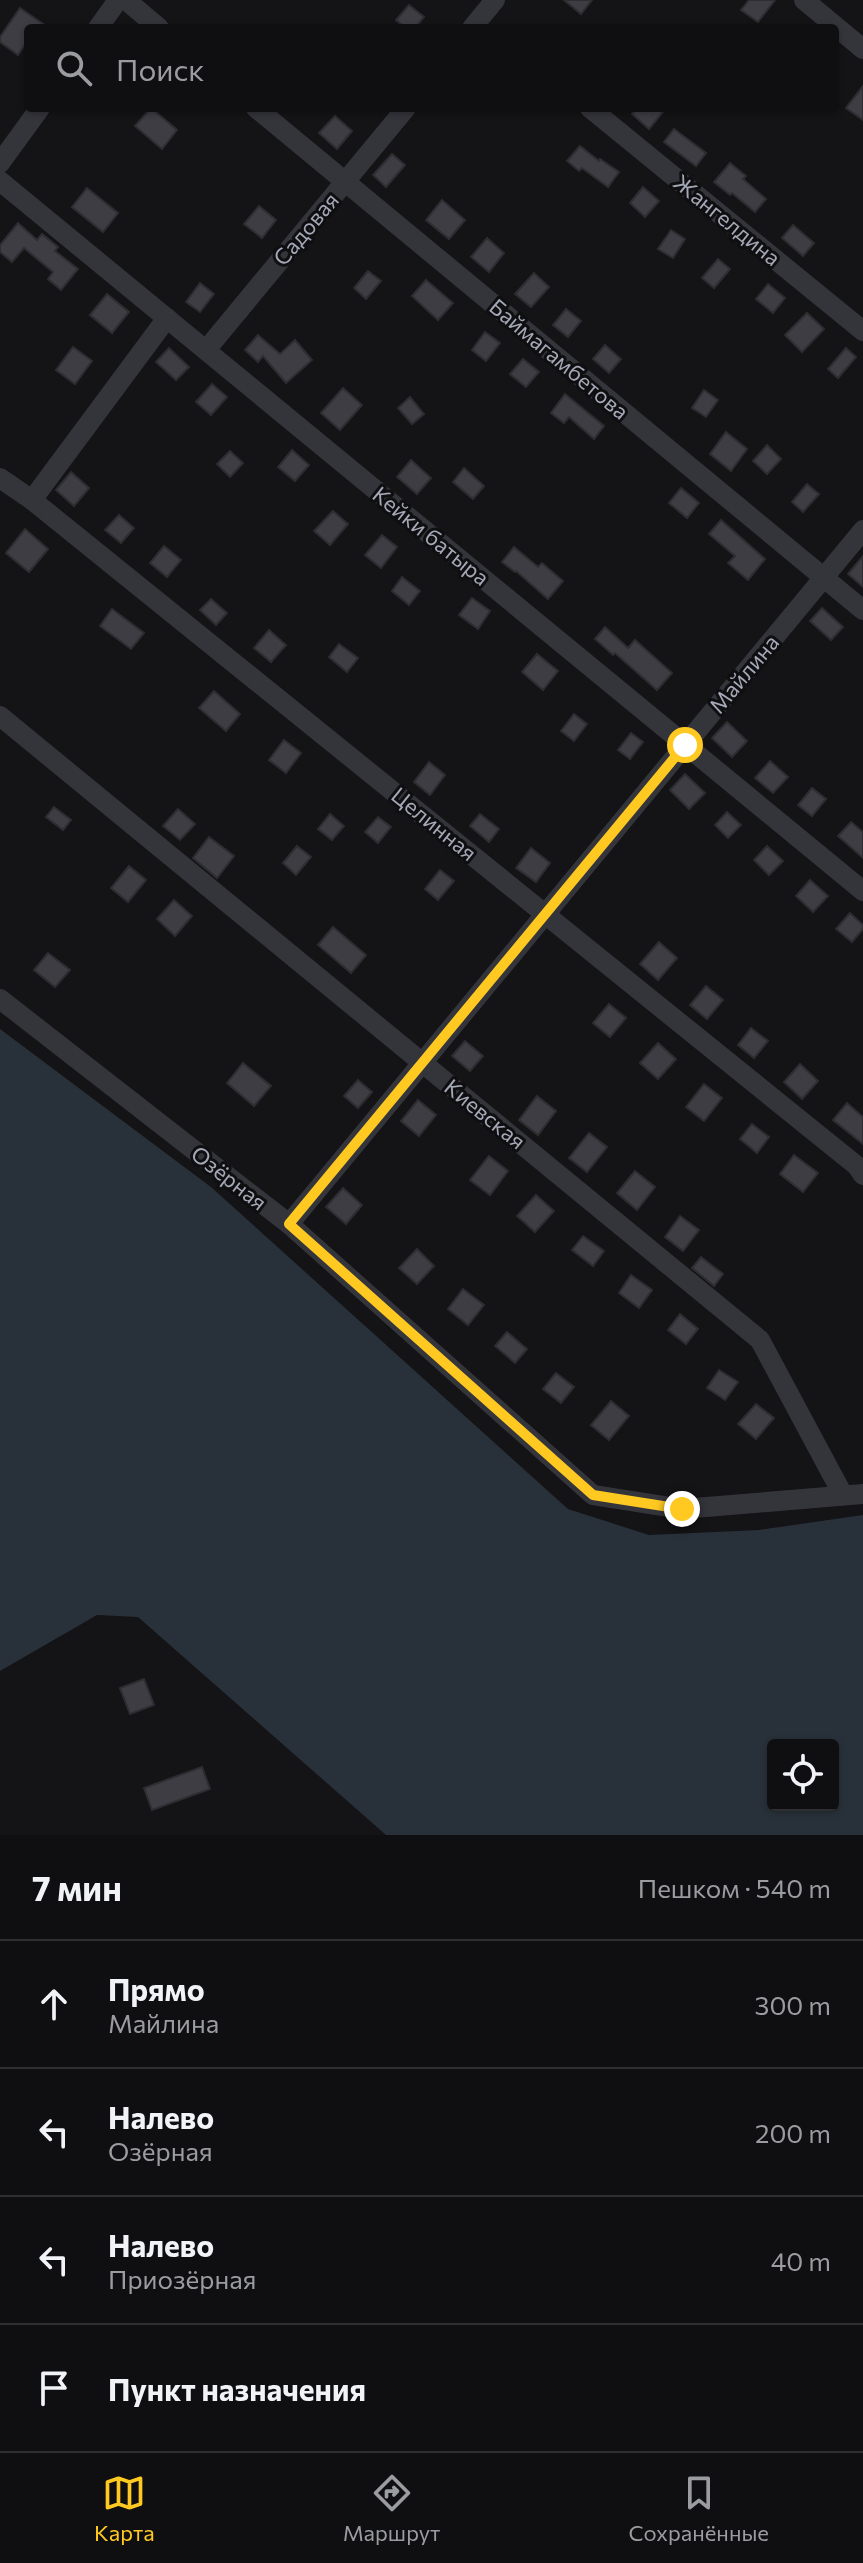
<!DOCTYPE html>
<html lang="ru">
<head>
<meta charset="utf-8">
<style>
  :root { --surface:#0f0e10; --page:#1d1c1e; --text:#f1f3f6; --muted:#9b9c9f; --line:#2f2e30; --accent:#ffc922 }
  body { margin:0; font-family:Commissioner,sans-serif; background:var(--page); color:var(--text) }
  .controls { position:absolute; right:24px; bottom:24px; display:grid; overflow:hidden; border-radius:8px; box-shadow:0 2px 6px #0004 }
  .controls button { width:72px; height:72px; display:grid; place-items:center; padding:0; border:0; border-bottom:2px solid var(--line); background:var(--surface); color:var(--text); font:40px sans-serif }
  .stop { position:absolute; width:24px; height:24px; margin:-18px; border:6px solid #ffc922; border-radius:50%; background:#fff }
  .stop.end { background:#ffc922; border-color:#fff; box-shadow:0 2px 8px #0008 }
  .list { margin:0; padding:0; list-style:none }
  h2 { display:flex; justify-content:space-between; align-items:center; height:104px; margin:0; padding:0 32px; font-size:34px }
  h2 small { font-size:26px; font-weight:400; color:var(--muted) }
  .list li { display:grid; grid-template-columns:52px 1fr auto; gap:24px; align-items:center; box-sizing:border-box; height:128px; padding:0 32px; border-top:2px solid var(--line) }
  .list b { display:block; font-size:30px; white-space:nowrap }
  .list p { margin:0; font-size:26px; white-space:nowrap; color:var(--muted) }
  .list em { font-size:26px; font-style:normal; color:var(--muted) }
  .icon { flex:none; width:44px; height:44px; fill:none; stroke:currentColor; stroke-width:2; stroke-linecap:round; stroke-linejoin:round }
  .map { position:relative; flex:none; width:863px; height:1835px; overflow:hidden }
  .search { position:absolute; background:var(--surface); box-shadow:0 2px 6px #0004; left:24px; right:24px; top:24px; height:88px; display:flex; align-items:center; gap:20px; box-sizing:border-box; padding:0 28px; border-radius:8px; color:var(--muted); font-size:30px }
  .sheet { height:616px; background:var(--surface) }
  nav { display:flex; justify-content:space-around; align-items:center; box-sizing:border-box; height:112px; border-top:2px solid var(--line); background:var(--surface); font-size:22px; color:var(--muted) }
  nav a { display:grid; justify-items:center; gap:4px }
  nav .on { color:var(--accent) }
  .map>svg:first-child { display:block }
</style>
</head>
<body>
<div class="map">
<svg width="863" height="1835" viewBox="0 0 863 1835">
  <rect width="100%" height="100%" fill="#141315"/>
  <path fill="#28313a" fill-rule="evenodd" d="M0 1029 211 1187 568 1509 649 1535 759 1530 863 1515V1835H386L138 1617 97 1615 0 1671ZM773 1745H833V1805H773Z"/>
  <g fill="#3e3d43" stroke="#2e2d32" stroke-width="2">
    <polygon points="564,0 592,0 581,14"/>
    <polygon points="749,0 775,0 758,22 741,10"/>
    <polygon points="409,5 424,17 415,28 406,28 396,20"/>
    <polygon points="20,8 49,28 28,28 28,40 18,55 0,42 0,37"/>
    <polygon points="863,86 863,120 846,108"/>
    <polygon points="151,108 177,130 162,149 135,126"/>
    <polygon points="637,108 666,108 649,129 632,114"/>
    <polygon points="335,116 352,131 337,149 319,133"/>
    <polygon points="674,129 706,153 696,166 664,142"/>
    <polygon points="580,146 599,161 600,159 619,172 608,187 582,168 579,171 567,161"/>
    <polygon points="392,154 405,165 386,187 373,175"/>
    <polygon points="730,163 746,176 743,179 766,199 755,212 732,193 730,195 714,182"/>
    <polygon points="643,187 659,201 645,217 630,203"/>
    <polygon points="87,188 118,213 103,232 72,207"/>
    <polygon points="442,200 465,220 449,239 426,220"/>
    <polygon points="259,206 276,220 262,238 244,224"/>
    <polygon points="18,223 37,240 42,234 58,247 55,251 78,269 61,290 48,279 53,272 24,248 12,262 0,252 0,245"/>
    <polygon points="793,225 814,243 803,256 782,238"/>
    <polygon points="671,230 685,239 673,258 658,249"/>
    <polygon points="487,238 504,253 489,272 471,257"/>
    <polygon points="718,259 730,269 714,288 702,278"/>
    <polygon points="368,271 381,281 366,299 354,288"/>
    <polygon points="534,273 549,287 531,307 515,294"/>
    <polygon points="426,280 453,303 438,320 412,296"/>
    <polygon points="200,283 214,294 200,312 186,302"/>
    <polygon points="768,284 785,298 773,313 756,299"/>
    <polygon points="107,294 129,312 112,333 90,315"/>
    <polygon points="566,309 581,321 568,337 553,325"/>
    <polygon points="807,313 824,329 802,352 785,335"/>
    <polygon points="485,332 500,343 486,361 472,350"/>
    <polygon points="258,335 280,354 295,340 312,360 286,383 263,356 258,362 245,350"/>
    <polygon points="605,345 621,359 609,373 593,359"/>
    <polygon points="73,347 92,361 75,384 56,370"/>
    <polygon points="169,348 189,367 176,380 156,362"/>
    <polygon points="846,348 856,357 838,378 828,369"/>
    <polygon points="523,359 539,372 526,387 510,374"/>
    <polygon points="212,384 227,397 211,415 196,402"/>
    <polygon points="343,388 362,405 340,430 321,413"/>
    <polygon points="704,390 718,400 706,417 692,408"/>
    <polygon points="565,394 604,426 594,439 569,417 564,423 551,413"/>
    <polygon points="410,397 424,414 412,424 398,408"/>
    <polygon points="726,432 747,449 731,471 710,454"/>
    <polygon points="767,445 781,459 767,474 753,461"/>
    <polygon points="292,450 309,465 295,481 278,467"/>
    <polygon points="230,451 243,463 230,477 217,464"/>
    <polygon points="411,460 431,478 417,494 397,477"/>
    <polygon points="464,468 484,486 473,499 453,482"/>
    <polygon points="71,472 89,488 74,506 56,490"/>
    <polygon points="807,484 819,494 803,512 792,502"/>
    <polygon points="681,488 699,503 687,518 669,503"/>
    <polygon points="333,511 348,524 330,545 314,531"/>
    <polygon points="119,515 134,528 121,543 105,530"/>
    <polygon points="721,520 765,559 748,580 728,563 735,556 709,534"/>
    <polygon points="25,529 48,549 29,572 6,553"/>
    <polygon points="382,535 397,547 381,568 365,555"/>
    <polygon points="164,546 181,560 167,577 150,563"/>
    <polygon points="514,547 538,567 542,563 563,581 548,599 516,571 515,572 502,562"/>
    <polygon points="863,556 863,587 848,574"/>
    <polygon points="402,577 420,591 409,605 392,591"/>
    <polygon points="472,598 490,611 478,629 459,615"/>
    <polygon points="211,599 227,613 216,625 200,610"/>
    <polygon points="822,608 843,627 831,640 810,621"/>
    <polygon points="112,609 144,633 131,649 100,626"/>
    <polygon points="605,627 628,648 635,640 672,673 657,690 615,653 613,655 595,639"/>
    <polygon points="269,630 286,645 271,662 254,648"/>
    <polygon points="339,644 358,658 347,672 329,657"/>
    <polygon points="537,654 558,671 543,690 522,672"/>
    <polygon points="214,691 240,714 226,731 199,708"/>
    <polygon points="574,714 587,724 574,741 561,731"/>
    <polygon points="727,722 747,741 732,757 712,738"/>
    <polygon points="631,733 643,742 630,759 618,750"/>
    <polygon points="284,740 301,753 286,773 269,760"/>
    <polygon points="770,761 788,777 773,793 755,778"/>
    <polygon points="429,762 445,775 430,795 414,782"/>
    <polygon points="685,774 705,793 689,809 670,790"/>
    <polygon points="812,788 826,799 812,816 798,805"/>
    <polygon points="54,807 71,820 63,830 46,817"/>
    <polygon points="178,809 195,824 180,840 163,826"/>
    <polygon points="727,812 741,825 728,838 715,825"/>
    <polygon points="330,814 344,826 332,840 318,829"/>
    <polygon points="480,814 499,829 489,842 470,826"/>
    <polygon points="378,817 391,827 378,843 365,832"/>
    <polygon points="851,822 863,832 863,858 838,836"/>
    <polygon points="209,837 234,856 217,878 193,858"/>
    <polygon points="297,846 311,857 296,875 283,863"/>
    <polygon points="767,846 783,861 769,875 754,860"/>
    <polygon points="531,848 550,863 536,882 516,868"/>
    <polygon points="129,866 146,880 128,902 111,888"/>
    <polygon points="440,870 454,881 438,900 425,889"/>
    <polygon points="810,880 828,896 813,912 796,896"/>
    <polygon points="174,900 192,916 175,936 157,919"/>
    <polygon points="850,913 863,925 863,929 852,942 836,929"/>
    <polygon points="333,927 366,955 351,973 318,945"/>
    <polygon points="659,942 677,958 658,980 640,964"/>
    <polygon points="48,953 70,970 55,987 34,970"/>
    <polygon points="706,986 723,1000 707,1019 690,1005"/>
    <polygon points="609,1004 626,1018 610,1037 593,1023"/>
    <polygon points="751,1028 768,1041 754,1058 738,1045"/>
    <polygon points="465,1041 483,1056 470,1071 452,1056"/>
    <polygon points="658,1043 676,1059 658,1079 640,1063"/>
    <polygon points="243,1063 271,1086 254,1106 227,1083"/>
    <polygon points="800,1064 818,1081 802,1099 784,1082"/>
    <polygon points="358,1080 372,1092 358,1108 344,1096"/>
    <polygon points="704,1084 722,1098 704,1121 686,1107"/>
    <polygon points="537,1096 556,1111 538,1135 519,1120"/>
    <polygon points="418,1100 436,1115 419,1136 401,1121"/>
    <polygon points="847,1103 863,1117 863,1144 833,1120"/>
    <polygon points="752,1124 769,1137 757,1153 740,1139"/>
    <polygon points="589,1133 607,1147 587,1172 569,1158"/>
    <polygon points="794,1155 818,1173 803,1192 780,1174"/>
    <polygon points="489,1156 508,1171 490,1195 470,1180"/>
    <polygon points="635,1171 655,1187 637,1210 617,1193"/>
    <polygon points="343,1188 362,1205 346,1224 326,1207"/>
    <polygon points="536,1195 554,1211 535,1232 517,1216"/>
    <polygon points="680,1216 699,1230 683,1251 665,1237"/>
    <polygon points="583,1236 604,1251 593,1266 572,1250"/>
    <polygon points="417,1249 434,1266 417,1284 399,1268"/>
    <polygon points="701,1257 723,1274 714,1286 692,1268"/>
    <polygon points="631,1275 652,1290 639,1308 619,1293"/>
    <polygon points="463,1289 484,1305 468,1325 448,1309"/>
    <polygon points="680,1314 698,1329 686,1344 668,1330"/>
    <polygon points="507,1332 527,1349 515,1363 495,1346"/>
    <polygon points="719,1370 738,1382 725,1400 707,1388"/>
    <polygon points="556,1373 574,1387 561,1403 543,1389"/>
    <polygon points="611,1401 629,1416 609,1440 591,1425"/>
    <polygon points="756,1404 774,1418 756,1439 738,1424"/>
    <polygon points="144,1679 154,1705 130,1714 120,1688"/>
    <polygon points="202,1767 210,1789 152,1810 144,1788"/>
  </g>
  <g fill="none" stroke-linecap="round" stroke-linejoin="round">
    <g stroke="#34343b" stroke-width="20">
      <polyline points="126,0 159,28"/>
      <polyline points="804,0 863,49"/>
      <polyline points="98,28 118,0"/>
      <polyline points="472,28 495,0"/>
      <polyline points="256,108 863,610"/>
      <polyline points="590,108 863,331"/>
      <polyline points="0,163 40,108"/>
      <polyline points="0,181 863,891"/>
      <polyline points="206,350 406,108"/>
      <polyline points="0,478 32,500 857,1166 863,1175"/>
      <polyline points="32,500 167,318"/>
      <polyline points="0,716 760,1340 843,1495"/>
      <polyline points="0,999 289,1224 593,1495 682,1509 863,1494"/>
      <polyline points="289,1224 863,530"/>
    </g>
  </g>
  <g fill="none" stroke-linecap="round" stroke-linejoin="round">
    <polyline stroke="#ffc922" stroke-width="10" points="682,1509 593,1495 289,1224 685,745"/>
  </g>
  <g text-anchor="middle" stroke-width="6" stroke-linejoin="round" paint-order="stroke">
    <g font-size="22" fill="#a4a8b7" stroke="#0f0e10">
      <text transform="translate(727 220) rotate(39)" y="8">Жангелдина</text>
      <text transform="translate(306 229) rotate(-50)" y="8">Садовая</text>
      <text transform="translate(559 359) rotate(40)" y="8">Баймагамбетова</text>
      <text transform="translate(431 536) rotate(39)" y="8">Кейки батыра</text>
      <text transform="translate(744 674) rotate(-50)" y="8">Майлина</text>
      <text transform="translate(434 824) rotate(39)" y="8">Целинная</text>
      <text transform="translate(485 1114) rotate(39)" y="8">Киевская</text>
      <text transform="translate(229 1178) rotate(38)" y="8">Озёрная</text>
    </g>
  </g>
</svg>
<div class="controls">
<button><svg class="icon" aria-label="locate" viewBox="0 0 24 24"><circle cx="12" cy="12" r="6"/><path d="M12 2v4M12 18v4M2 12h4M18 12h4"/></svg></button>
</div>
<div class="stop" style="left:685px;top:745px"></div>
<div class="stop end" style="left:682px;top:1509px"></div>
<div class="search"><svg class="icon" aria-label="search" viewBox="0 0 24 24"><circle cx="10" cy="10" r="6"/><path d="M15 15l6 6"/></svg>Поиск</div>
</div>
<section class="sheet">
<h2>7 мин<small>Пешком · 540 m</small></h2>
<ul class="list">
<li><svg class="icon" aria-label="ahead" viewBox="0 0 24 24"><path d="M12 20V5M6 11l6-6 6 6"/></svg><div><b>Прямо</b><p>Майлина</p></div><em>300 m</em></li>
<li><svg class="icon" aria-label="left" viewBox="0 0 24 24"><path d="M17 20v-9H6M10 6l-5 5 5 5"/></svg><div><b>Налево</b><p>Озёрная</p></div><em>200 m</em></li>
<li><svg class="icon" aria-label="left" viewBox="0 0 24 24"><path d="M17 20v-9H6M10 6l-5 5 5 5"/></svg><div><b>Налево</b><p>Приозёрная</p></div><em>40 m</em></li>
<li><svg class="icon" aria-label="arrive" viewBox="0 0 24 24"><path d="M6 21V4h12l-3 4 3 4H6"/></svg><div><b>Пункт назначения</b></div></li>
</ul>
</section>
<nav>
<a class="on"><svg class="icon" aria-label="map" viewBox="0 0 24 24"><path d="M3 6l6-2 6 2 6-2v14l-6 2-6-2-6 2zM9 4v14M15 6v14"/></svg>Карта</a>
<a><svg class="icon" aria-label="directions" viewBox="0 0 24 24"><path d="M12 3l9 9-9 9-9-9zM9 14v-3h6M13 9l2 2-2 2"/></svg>Маршрут</a>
<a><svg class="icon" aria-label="saved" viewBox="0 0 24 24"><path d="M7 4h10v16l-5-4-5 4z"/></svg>Сохранённые</a>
</nav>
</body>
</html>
